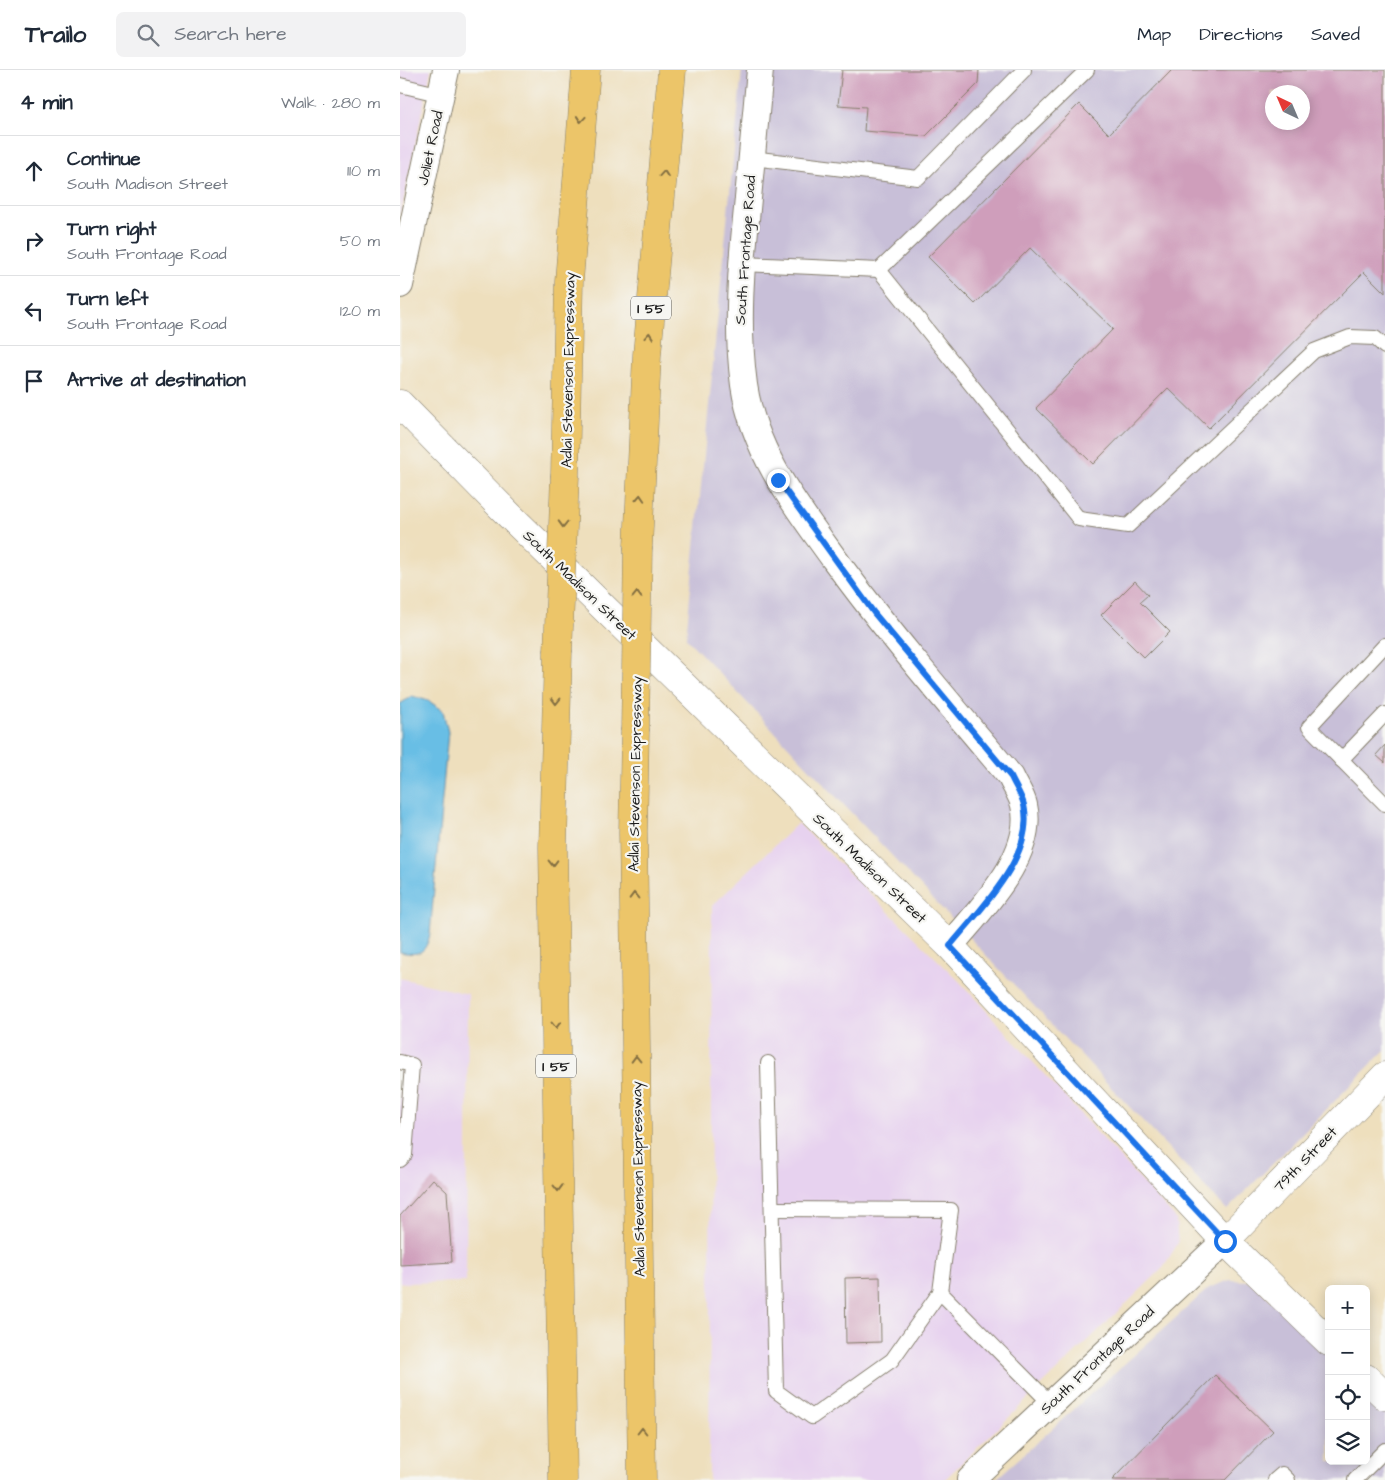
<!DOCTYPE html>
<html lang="en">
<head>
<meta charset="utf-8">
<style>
  :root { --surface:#fff; --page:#f2f2f3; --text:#1f2937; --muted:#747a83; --line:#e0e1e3 }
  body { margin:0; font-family:"Architects Daughter",sans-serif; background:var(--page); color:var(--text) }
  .controls { position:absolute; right:15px; bottom:15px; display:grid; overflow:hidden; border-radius:8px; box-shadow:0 2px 12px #0003 }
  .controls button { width:45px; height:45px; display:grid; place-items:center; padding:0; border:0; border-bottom:1px solid var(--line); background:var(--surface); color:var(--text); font:25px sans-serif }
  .compass { position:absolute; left:865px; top:15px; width:45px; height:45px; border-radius:50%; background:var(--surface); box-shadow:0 2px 12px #0003; rotate:316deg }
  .stop { position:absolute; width:15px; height:15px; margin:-11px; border:4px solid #1a73e8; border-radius:50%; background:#fff }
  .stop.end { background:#1a73e8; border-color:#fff; box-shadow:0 1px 5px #0008 }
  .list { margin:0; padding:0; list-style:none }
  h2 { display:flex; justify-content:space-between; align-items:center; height:65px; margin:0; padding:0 20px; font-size:21px }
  h2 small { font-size:16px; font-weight:400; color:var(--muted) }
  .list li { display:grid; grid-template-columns:32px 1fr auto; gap:15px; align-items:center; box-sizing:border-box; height:70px; padding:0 20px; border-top:1px solid var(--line) }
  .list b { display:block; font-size:19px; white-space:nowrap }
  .list p { margin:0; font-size:16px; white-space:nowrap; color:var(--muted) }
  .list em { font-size:16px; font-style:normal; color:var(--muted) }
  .icon { flex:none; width:28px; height:28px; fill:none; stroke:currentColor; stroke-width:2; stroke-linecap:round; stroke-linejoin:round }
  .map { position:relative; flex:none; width:985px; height:1410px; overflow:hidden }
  header { display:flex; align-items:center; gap:30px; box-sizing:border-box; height:70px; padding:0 25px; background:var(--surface); border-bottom:1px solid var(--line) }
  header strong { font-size:24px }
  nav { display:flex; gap:28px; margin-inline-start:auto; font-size:18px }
  .search { width:350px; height:45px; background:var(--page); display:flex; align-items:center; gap:12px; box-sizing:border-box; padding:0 18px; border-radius:8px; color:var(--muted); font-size:19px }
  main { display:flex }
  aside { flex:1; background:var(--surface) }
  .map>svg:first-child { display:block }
</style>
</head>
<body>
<header>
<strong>Trailo</strong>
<div class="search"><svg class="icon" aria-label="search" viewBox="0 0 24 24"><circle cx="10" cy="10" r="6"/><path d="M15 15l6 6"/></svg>Search here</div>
<nav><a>Map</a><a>Directions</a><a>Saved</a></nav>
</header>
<main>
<aside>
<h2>4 min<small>Walk · 280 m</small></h2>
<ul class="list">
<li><svg class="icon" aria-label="ahead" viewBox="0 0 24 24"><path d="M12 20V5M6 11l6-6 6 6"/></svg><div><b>Continue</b><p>South Madison Street</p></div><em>110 m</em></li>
<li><svg class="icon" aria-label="right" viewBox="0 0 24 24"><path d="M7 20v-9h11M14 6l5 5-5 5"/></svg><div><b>Turn right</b><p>South Frontage Road</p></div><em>50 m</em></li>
<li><svg class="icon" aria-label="left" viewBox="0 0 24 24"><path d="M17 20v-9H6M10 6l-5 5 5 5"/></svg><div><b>Turn left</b><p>South Frontage Road</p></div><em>120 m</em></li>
<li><svg class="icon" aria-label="arrive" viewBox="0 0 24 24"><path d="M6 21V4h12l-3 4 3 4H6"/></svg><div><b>Arrive at destination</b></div></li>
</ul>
</aside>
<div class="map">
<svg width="985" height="1410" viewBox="0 0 985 1410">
  <rect width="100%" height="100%" fill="#f6f6f2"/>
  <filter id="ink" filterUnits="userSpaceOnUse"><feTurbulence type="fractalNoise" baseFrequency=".02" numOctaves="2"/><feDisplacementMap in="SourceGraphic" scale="10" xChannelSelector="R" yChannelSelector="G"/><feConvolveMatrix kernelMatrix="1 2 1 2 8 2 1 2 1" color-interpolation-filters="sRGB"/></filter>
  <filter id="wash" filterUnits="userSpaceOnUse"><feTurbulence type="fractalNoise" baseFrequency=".0096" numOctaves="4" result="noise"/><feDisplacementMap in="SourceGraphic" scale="20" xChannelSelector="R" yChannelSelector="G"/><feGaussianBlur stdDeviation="1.12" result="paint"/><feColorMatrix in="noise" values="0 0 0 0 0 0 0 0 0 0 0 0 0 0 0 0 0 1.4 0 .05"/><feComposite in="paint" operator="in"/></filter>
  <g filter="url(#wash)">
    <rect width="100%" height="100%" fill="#eedfbd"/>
    <g fill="#e7d2ef">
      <polygon points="0,0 31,0 0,147"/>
      <polygon points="398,753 559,911 776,1149 778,1173 762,1199 544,1410 309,1410 312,836"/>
      <polygon points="0,908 68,924 66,1212 0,1213"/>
    </g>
    <g fill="#c8bfd8" fill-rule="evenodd">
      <path d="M342 0H985V980L827 1140 286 568ZM872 22H902V52H872Z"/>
      <polygon points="830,1210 850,1211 929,1283 929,1391 966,1391 966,1320 985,1338 985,1410 595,1410 809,1218"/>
    </g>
    <path fill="#68bee5" stroke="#426d80" d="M12 626 29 631 43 641 48 662 30 864C26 883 19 886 0 882V634Z"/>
    <g id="blocks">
      <g fill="#cf9ebb" fill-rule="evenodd">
        <polygon points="442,0 579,0 578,14 526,66 464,61 466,37 438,35"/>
        <path d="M772 0H985V223L964 202 809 358 768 318 693 394 636 338 713 259 630 178 575 234 528 187 679 34 709 64ZM872 22H902V52H872Z"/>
        <polygon points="735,511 748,525 740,532 770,562 744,588 701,545"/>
        <polygon points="985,675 985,693 976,685"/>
        <polygon points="33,1109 47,1122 52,1192 0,1195 0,1146"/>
        <polygon points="480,1207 481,1272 446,1273 445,1208"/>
        <polygon points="815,1305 873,1361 825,1410 712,1410"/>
      </g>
    </g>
  </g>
  <g filter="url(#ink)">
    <use href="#blocks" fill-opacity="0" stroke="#857e6c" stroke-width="1"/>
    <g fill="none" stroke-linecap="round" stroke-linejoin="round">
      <defs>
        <g id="service">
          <polyline points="0,15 42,25"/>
          <polyline points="352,88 518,108 624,0"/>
          <polyline points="342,194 479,200 687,0"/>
          <polyline points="479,200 679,449 728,456 914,281 950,267 975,268 985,277"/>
          <polyline points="985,575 909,657 985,734"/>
          <polyline points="941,690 985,644"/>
          <polyline points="0,992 12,995 5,1085 0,1090"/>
          <polyline points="368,993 376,1321 412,1347 492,1290 540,1222 650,1333"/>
          <polyline points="372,1139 551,1140 540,1222"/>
          <polyline points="875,1410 882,1404 888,1410"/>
          <polyline points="955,1410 985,1380"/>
        </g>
        <g id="minor">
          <path d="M360 0C356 46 351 93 347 139 341 198 336 256 344 315 354 383 396 436 435 490 490 565 551 636 611 707 615 716 622 726 624 735 636 786 579 840 550 876"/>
          <polyline points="0,215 46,0"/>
          <polyline points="570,1410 825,1171"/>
        </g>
        <g id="tertiary">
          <polyline points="0,334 109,445 550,876 825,1171 929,1272"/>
          <polyline points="825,1171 985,1006"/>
          <polyline points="966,1308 985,1326"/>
        </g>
        <g id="motorway">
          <polyline points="165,405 169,211 186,0"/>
          <polyline points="238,477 247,285 272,0"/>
          <polyline points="158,582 153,777 163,1410"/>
          <polyline points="235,661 233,762 242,1410"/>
        </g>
      </defs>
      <use href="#service" stroke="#857e6c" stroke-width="16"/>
      <use href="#minor" stroke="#857e6c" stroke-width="28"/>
      <use href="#tertiary" stroke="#857e6c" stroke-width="29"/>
      <use href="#motorway" stroke="#857e6c" stroke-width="29"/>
      <use href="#service" stroke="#fff" stroke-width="14"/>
      <use href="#minor" stroke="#fff" stroke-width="26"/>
      <use href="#tertiary" stroke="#fff" stroke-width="28"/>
      <use href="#motorway" stroke="#ecc569" stroke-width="28"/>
      <defs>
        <g id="motorway-bridge">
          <polyline points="158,582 165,405"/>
          <polyline points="235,661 238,477"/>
        </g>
      </defs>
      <use href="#motorway-bridge" stroke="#857e6c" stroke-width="29" stroke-linecap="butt"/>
      <use href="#motorway-bridge" stroke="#ecc569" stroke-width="28"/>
    </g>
    <defs><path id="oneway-chevron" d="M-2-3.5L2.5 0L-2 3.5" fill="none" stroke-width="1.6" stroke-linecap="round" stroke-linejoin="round" transform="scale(1.25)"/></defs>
    <g stroke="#847042">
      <use href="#oneway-chevron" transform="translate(181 49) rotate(95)"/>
      <use href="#oneway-chevron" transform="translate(264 104) rotate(-85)"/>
      <use href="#oneway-chevron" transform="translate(249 266) rotate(-85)"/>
      <use href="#oneway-chevron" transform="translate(240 428) rotate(-87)"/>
      <use href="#oneway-chevron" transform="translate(163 454) rotate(92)"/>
      <use href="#oneway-chevron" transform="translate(237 525) rotate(-89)"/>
      <use href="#oneway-chevron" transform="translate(156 631) rotate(91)"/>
      <use href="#oneway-chevron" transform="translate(153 793) rotate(89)"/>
      <use href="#oneway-chevron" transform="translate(234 826) rotate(-91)"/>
      <use href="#oneway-chevron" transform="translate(156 955) rotate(89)"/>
      <use href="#oneway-chevron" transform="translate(236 989) rotate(-91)"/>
      <use href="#oneway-chevron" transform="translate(158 1118) rotate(89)"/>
      <use href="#oneway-chevron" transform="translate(242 1361) rotate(-90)"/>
    </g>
  </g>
  <g fill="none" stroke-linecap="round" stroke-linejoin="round" filter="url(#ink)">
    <path stroke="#1a73e8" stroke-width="6" d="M378 410 474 543 611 707C615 716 622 726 624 735 636 786 579 840 550 876L825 1171"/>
  </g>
  <g text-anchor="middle" stroke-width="4.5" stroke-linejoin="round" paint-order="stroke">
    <g fill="#f6f6f2" stroke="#5d5d5c" stroke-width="1">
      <rect x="231" y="226.5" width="40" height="23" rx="4"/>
      <rect x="136" y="984.5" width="40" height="23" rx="4"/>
    </g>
    <g font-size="14" font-weight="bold" fill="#1c1c1c">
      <text x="251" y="243">I 55</text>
      <text x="156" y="1001">I 55</text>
    </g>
    <g font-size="15" fill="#1c1c1c" stroke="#f6f6f2">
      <text transform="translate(30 78) rotate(-78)" y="5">Joliet Road</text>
      <text transform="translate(345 180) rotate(-86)" y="5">South Frontage Road</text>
      <text transform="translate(168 300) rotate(-89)" y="5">Adlai Stevenson Expressway</text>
      <text transform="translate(180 515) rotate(44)" y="5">South Madison Street</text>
      <text transform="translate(235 704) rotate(-89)" y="5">Adlai Stevenson Expressway</text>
      <text transform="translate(470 798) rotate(44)" y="5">South Madison Street</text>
      <text transform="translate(905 1089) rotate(-46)" y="5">79th Street</text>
      <text transform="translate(238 1109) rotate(-91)" y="5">Adlai Stevenson Expressway</text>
      <text transform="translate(697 1290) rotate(-43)" y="5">South Frontage Road</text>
    </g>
  </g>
</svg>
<div class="controls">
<button>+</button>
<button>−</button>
<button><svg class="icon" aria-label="locate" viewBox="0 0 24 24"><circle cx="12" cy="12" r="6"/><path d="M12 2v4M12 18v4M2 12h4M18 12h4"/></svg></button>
<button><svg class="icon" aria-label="layers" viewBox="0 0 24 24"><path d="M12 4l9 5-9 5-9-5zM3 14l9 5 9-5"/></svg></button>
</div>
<svg class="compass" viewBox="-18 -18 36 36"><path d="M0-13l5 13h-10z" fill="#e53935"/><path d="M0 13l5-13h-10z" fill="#747a83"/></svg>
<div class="stop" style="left:825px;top:1171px"></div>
<div class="stop end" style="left:378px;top:410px"></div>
</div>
</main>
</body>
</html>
